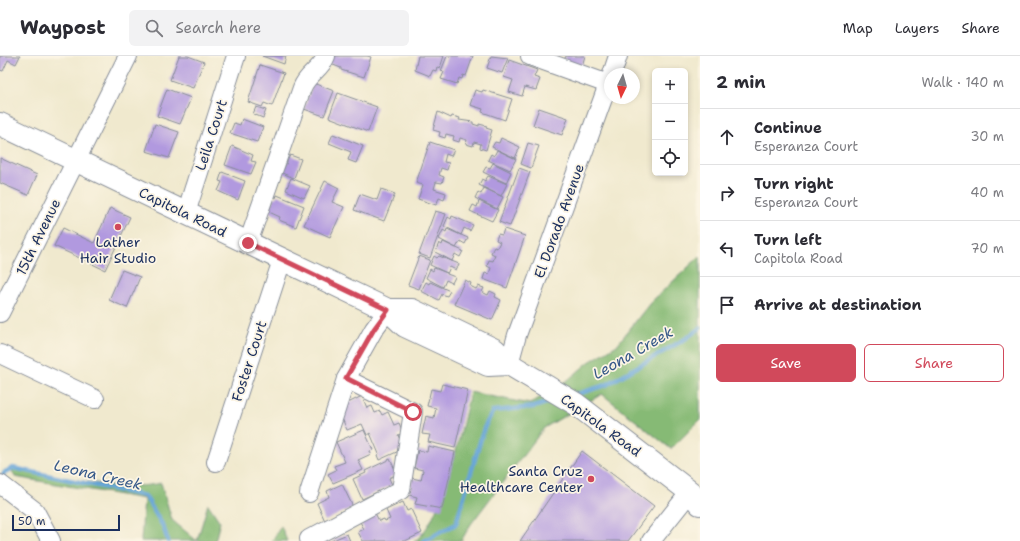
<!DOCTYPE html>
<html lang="en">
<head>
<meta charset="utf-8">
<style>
  :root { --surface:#fff; --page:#f2f2f3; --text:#2b2b33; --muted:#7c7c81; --line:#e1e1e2; --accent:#d1495b }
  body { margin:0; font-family:"Shantell Sans",sans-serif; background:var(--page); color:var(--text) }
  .controls { position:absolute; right:12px; top:12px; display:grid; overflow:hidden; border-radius:6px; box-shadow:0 2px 6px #0003 }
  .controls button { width:36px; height:36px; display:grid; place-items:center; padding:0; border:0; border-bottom:1px solid var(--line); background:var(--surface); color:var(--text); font:20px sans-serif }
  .compass { position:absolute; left:604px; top:12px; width:36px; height:36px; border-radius:50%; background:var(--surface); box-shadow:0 2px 6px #0003; rotate:185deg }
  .scale { position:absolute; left:12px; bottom:10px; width:108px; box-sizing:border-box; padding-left:4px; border:2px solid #1b2f5e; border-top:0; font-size:11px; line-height:14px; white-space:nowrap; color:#1b2f5e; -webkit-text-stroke:3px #fcf5e5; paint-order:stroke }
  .stop { position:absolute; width:12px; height:12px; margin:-9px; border:3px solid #d1495b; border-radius:50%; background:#fff }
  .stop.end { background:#d1495b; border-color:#fff; box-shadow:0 1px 4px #0008 }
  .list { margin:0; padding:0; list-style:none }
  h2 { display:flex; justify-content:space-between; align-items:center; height:52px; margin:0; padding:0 16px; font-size:17px }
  h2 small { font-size:13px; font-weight:400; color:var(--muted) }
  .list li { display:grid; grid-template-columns:26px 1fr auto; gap:12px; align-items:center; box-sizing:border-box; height:56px; padding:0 16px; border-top:1px solid var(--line) }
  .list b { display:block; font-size:15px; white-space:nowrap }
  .list p { margin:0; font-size:13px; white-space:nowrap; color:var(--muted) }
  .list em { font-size:13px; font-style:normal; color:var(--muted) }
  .actions { display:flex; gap:8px; padding:12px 16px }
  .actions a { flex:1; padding:9px 0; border:1px solid var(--accent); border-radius:6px; text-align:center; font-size:14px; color:var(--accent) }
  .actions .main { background:var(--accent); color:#fff }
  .icon { flex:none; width:22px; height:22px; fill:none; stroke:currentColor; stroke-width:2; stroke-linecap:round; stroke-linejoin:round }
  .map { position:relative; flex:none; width:700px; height:485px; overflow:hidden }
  header { display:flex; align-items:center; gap:24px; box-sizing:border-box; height:56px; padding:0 20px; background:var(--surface); border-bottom:1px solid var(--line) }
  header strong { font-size:19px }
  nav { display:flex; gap:22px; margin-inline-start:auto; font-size:14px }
  .search { width:280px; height:36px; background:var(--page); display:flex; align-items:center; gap:10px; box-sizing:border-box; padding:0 14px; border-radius:6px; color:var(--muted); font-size:15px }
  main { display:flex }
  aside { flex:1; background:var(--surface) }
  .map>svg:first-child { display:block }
</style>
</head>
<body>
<header>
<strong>Waypost</strong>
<div class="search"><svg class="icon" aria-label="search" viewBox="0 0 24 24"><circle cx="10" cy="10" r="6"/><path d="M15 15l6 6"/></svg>Search here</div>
<nav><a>Map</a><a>Layers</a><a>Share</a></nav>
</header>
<main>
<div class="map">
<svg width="700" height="485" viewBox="0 0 700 485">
  <rect width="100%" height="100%" fill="#fcf5e5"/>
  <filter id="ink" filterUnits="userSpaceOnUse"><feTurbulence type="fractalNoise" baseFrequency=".025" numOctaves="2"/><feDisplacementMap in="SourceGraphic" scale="8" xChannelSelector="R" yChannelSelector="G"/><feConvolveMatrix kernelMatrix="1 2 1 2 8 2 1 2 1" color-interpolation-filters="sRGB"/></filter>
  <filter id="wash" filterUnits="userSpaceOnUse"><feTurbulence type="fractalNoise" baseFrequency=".012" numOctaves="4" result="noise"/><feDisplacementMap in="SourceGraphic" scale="16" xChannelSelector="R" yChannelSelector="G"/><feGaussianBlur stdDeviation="0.9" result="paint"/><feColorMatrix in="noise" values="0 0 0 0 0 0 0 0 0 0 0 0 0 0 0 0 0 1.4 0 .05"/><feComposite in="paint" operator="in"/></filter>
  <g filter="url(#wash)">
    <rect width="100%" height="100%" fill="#f0e9ce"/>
    <g fill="#86ba74" stroke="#507469">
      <path d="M700 200V364L671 393 602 338 544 372 471 468 461 485H414C441 471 463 367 470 336L530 348 569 323 589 306 617 289 650 247Z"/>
      <path d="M10 411C52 419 121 437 161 427L172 464 197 485 208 448 220 466 215 485H141L144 443 15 421Z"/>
      <polygon points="281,470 287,485 272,485"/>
    </g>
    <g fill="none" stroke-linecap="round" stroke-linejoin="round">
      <g stroke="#66a5d8" stroke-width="4.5">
        <polyline points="574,339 606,329 685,283 700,272"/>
        <polyline points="0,423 5,416 13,412 145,440 163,470 168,485"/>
        <polyline points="424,485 456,468 484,372 493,355 534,351 555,344"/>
      </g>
    </g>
    <g id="blocks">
      <g fill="#b199df">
        <polygon points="0,0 20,0 16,8 8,4 3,15 0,14"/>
        <polygon points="179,0 188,0 204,6 193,32 170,24"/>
        <polygon points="262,0 286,0 284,8"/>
        <polygon points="330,0 367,0 371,1 364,21 341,14 341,12 328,7"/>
        <polygon points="418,0 444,0 440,12 437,11 436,15 433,14 430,20 415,14"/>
        <polygon points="447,0 473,0 466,20 463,19 462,23 459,22 457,28 441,23 444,16 441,15"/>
        <polygon points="491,0 508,2 502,17 487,12"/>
        <polygon points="566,0 585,0 582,10 564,4"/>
        <polygon points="509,4 537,14 534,21 540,23 536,34 525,31 522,40 509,36 513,24 504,21"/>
        <polygon points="260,9 284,17 272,50 264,47 262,51 248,46"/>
        <polygon points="313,27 334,35 324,60 304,53"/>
        <polygon points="167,33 191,42 180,68 157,60"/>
        <polygon points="475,34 482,36 483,34 512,43 505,64 482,56 483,53 470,49"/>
        <polygon points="338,37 377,51 368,76 329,61"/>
        <polygon points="256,51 266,54 263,62 253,58"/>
        <polygon points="539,52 568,62 562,79 533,69"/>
        <polygon points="438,56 451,62 452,60 460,62 459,64 473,66 473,68 479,70 479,68 487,70 486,72 492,74 486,94 480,92 481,88 474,86 473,90 466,88 467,84 460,82 459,86 453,84 454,80 446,78 445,82 439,80 440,76 433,74"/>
        <polygon points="242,63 263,71 257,86 230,77 234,67 240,69"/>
        <polygon points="155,68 179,76 169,102 146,95"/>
        <polygon points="333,78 363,90 356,107 348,104 351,96 329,87"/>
        <polygon points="501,82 520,91 515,102 492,91 495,86 499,87"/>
        <polygon points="430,86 454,94 451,100 446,98 444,106 449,107 447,114 441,112 439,119 444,121 442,127 436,126 434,133 446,137 444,144 439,142 436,149 418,143 423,129 416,127"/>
        <polygon points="528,87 539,90 531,112 521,108"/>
        <polygon points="232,90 253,99 251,105 256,106 251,118 225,109"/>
        <polygon points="497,94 516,103 510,114 488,104 491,98 494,100"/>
        <polygon points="290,99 301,103 294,122 282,117"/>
        <polygon points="0,102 37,119 28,139 0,127"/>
        <polygon points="493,107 511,116 506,127 483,116 486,111 490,112"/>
        <polygon points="519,112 530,116 510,170 499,166"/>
        <polygon points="222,116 245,125 238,144 218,135 222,126 219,125"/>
        <polygon points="488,120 507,128 501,140 479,129 482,123 485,125"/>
        <polygon points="291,122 310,130 304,142 286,134"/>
        <polygon points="325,125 339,132 332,146 344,151 330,181 304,169"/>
        <polygon points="484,132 503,141 497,153 475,142 478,136 481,138"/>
        <polygon points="381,133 395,138 384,165 354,154 360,138 377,144"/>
        <polygon points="277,139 304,150 296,171 279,164 280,161 269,156 274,141 276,142"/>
        <polygon points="479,145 498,154 492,165 470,155 473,149 477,151"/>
        <polygon points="110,152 130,161 105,214 54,190 63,172 94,187"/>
        <polygon points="435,155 446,158 430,202 419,198"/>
        <polygon points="452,160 473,169 470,175 464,172 461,179 444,170 448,161 451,163"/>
        <polygon points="447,173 468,182 465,188 460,185 456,192 439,183 443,174 446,176"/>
        <polygon points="504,173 525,180 507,232 483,223 485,217 489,218 491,212 487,210 489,204 493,205 495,199 491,197 494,191 497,192 500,186 496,184 498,178 502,179"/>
        <polygon points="443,186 463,195 460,201 455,198 452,205 435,196 439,187 442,189"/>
        <polygon points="419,200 430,204 419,233 408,229"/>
        <polygon points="434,200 437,202 439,200 459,208 456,214 450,211 447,218 455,221 452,227 446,224 443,231 426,222 430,213 433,215 434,212 447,217 430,209"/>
        <polygon points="122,214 140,221 127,252 109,244"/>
        <polygon points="465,224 471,227 470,230 476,233 478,230 484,232 482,236 488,239 490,235 496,238 495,241 501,244 492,264 454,248"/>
        <polygon points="426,226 429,228 430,226 450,235 447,240 442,238 439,244 421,235"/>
        <polygon points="442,328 468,334 455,392 428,386 430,379 422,378 426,360 434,362 436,352 427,350 431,333 440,335"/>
        <polygon points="362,340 367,352 372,350 375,357 380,355 382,359 388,356 394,369 399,367 403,377 398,379 402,389 401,394 379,404 377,399 379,398 370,377 367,379 362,368 347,374 339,355 340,351"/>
        <polygon points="364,374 373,394 370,395 371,398 358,404 363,414 333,427 328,418 336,414 334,410 345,406 336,386"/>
        <polygon points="428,390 455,396 442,453 415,448 417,441 409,439 412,422 421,424 423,414 414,412 418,394 427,396"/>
        <polygon points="582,395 654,450 628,485 520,485"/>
        <polygon points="390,403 397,418 389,422 392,429 362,443 353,423 366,417 365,415"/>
        <polygon points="342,428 353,451 325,465 317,447 329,441 327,435"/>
        <polygon points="403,446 407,455 411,453 422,477 405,485 363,485 358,476 364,473 359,464 375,457 379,465 384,463 385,465 390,463 386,454"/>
        <polygon points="347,478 350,485 331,485"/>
      </g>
    </g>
  </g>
  <g filter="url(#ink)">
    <use href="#blocks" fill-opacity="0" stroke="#868c96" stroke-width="1"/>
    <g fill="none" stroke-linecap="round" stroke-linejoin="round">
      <defs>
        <g id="minor">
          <polyline points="530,0 608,28"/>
          <polyline points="612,18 618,0"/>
          <polyline points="186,157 236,0"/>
          <path d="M248 187 302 32C307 18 321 14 326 0"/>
          <polyline points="0,257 128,0"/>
          <polyline points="0,298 95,343"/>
          <polyline points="509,308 517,279 610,23"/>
          <polyline points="216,406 282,204"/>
          <polyline points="0,428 35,455 51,485"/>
          <polyline points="309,437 346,323 374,273 388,254"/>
          <polyline points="309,483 401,434 413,356 346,323"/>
          <polyline points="651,485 690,436"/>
        </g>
        <g id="major">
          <polyline points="0,68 388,254 405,270 488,309 509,308"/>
          <polyline points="388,254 412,254 495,294 509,308 576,348 690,436 700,448"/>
        </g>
      </defs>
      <use href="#minor" stroke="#868c96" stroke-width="20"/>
      <use href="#major" stroke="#868c96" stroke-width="24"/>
      <use href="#minor" stroke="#fff" stroke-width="18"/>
      <use href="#major" stroke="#fff" stroke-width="22"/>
    </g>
  </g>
  <g fill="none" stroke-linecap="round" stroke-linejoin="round" filter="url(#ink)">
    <polyline stroke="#d1495b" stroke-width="5" points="248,187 388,254 374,273 346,322 413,356"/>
  </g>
  <g fill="#d1495b" stroke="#fcf5e5" stroke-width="1.5">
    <circle cx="118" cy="171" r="4"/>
    <circle cx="591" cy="423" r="4"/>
  </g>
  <g text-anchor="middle" stroke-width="3.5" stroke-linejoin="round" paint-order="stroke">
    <g font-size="14" fill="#1b2f5e" stroke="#fcf5e5">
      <text transform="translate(211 79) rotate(-72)" y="5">Leila Court</text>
      <text transform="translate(183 156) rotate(26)" y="5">Capitola Road</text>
      <text transform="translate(559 165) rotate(-70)" y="5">El Dorado Avenue</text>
      <text transform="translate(38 181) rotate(-64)" y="5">15th Avenue</text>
      <text transform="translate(249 305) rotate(-72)" y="5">Foster Court</text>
      <text transform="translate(601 369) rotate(36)" y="5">Capitola Road</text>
    </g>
    <g font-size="14" fill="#1b2f5e" stroke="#fcf5e5">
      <text x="118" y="191">Lather<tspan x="118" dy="16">Hair Studio</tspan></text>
      <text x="583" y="420" text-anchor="end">Santa Cruz<tspan x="583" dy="16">Healthcare Center</tspan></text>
    </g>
    <g font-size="15" font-style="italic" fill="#355889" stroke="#fcf5e5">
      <text transform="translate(633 297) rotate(-30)" y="5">Leona Creek</text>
      <text transform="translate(98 419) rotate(13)" y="5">Leona Creek</text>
    </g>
  </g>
</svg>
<div class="controls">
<button>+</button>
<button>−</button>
<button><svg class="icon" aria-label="locate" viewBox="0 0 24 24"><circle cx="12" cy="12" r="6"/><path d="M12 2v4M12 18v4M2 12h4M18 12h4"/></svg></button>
</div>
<svg class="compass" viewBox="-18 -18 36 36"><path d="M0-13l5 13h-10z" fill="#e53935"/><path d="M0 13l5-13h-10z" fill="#7c7c81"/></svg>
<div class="scale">50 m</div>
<div class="stop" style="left:413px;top:356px"></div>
<div class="stop end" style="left:248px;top:187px"></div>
</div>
<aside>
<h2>2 min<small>Walk · 140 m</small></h2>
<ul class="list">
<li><svg class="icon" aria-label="ahead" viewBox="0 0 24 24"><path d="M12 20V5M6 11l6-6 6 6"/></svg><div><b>Continue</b><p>Esperanza Court</p></div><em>30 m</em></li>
<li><svg class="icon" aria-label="right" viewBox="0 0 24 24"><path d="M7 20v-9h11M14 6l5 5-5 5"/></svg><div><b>Turn right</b><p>Esperanza Court</p></div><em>40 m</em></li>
<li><svg class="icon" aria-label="left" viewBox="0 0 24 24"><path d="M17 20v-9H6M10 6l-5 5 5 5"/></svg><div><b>Turn left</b><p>Capitola Road</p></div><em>70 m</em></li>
<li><svg class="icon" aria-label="arrive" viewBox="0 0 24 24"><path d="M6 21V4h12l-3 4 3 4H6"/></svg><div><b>Arrive at destination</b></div></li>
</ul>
<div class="actions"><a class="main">Save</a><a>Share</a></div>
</aside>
</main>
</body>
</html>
